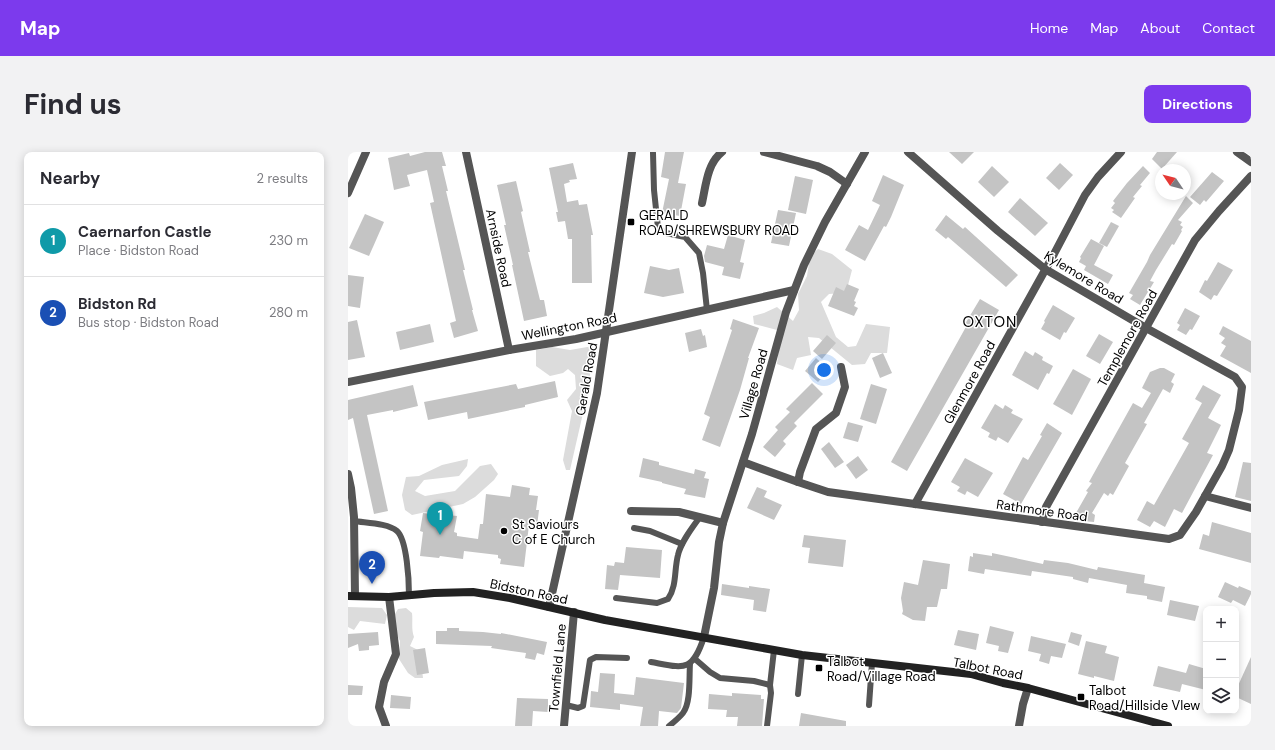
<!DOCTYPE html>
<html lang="en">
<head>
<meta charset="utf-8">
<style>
  :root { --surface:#fff; --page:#f2f2f3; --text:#2b2b33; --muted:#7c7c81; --line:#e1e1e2; --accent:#7c3aed }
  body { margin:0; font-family:"DM Sans",sans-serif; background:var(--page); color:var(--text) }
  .controls { position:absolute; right:12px; bottom:12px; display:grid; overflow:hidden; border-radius:8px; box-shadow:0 2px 10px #0003 }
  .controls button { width:36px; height:36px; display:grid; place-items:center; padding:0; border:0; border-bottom:1px solid var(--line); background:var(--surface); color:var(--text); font:20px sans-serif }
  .compass { position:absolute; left:807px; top:12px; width:36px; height:36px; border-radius:50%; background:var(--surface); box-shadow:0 2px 10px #0003; rotate:305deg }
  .you { position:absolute; left:476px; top:218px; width:14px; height:14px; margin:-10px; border:3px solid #fff; border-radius:50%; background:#1a73e8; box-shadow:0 0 0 6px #1a73e833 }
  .badge { display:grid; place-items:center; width:26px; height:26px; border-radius:50%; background:var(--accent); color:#fff; font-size:13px; font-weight:700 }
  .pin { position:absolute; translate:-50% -33px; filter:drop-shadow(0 1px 2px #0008) }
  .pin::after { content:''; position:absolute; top:21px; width:14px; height:12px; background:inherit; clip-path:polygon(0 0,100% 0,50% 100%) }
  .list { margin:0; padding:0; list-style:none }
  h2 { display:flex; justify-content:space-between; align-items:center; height:52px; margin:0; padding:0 16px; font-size:17px }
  h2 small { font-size:13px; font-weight:400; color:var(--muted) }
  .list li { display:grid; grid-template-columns:26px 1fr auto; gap:12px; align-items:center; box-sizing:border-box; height:72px; padding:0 16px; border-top:1px solid var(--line) }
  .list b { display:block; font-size:15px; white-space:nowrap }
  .list p { margin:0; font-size:13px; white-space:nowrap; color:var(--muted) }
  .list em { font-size:13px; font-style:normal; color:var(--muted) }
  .icon { flex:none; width:22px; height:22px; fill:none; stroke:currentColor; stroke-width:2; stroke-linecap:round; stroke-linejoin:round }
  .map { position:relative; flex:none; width:903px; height:574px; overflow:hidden; border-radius:8px }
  header { display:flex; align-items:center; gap:24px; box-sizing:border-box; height:56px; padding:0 20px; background:var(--accent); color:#fff }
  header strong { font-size:19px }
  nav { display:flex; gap:22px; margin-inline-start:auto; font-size:14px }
  .intro { display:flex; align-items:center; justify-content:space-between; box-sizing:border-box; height:96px; padding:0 24px }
  h1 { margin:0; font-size:28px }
  .button { padding:10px 18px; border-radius:8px; background:var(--accent); color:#fff; font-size:14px; font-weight:700 }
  main { display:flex; gap:24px; padding:0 24px }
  aside { flex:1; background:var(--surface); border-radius:8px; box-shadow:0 2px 10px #0003 }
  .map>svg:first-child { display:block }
</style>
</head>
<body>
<header>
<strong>Map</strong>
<nav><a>Home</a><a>Map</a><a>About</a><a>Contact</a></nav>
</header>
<div class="intro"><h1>Find us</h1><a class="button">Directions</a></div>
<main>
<aside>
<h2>Nearby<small>2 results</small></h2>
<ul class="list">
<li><span class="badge" style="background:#0f9aa8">1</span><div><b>Caernarfon Castle</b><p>Place · Bidston Road</p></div><em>230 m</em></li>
<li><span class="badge" style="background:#1a4fb4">2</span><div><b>Bidston Rd</b><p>Bus stop · Bidston Road</p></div><em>280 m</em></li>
</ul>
</aside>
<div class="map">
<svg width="903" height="574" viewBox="0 0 903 574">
  <rect width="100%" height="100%" fill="#fff"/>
  <g fill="#dcdcdc">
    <polygon points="470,97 484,102 504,118 499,137 494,141 481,142 473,150 488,185 500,195 508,194 518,172 542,175 539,201 523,201 517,212 504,213 471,186 460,185 463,203 449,206 445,218 429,212 431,196 429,178 406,172 405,164 416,161 429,155 445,169 451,158 450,142 459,124 462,104"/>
    <polygon points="245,194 243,210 241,235 222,318 218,318 215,308 224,259 219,248 228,237 227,223 220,217 215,221 202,224 188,214 188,198 204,195 222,198"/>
    <polygon points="120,307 119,314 111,324 76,328 67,339 77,344 107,339 132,314 143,312 150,322 146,328 127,345 115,352 64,363 57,358 54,343 58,325 71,324 94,313"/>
    <polygon points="0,455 34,456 39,463 37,472 12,469 6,478 0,475"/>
    <path d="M58 456 64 461C65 469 63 477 66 485L62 494 72 499 75 526H67L60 521 51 507 52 489 42 470 50 457Z"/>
  </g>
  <g fill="#c4c4c4">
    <polygon points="77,0 94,0 98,14 94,14 100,39 98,39 117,118 115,118 125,158 124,158 130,179 106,186 102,171 108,169 82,51 86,50 79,18 59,23 62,34 46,38 40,6 61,1 62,4"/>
    <polygon points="317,0 336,0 330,31 338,32 332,64 314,61 321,27 313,25"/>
    <polygon points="601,0 626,0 614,12"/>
    <polygon points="809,0 829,0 814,17 804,7"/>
    <polygon points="225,11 229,27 221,28 222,30 216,32 219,50 230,48 231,53 239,52 245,83 243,83 244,131 224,131 224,87 220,87 217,69 210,70 208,60 210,60 201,16"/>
    <polygon points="712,11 725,23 711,38 698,26"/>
    <polygon points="644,14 661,30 646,45 630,30"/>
    <polygon points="795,14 802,21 792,33 794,34 785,45 787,46 773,66 764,60 766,58 763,56 767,51 765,49 779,31"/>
    <polygon points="864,20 876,29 858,50 856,48 852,53 842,45"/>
    <polygon points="535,23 556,33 543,65 538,75 536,74 517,109 497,98 511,73 520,78 532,53 524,49"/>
    <polygon points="447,24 465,28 458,62 440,58"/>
    <polygon points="168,29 175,59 173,60 182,100 180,100 192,148 196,148 199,164 176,169 164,113 165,113 156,73 158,73 149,33"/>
    <polygon points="838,44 845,51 830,68 834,70 832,73 835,75 833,78 834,79 826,93 824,92 808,118 802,129 806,130 792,153 782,147 785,143 781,141 799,110 802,103"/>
    <polygon points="672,46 700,71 687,84 660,60"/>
    <polygon points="430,58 448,61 441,94 423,91"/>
    <polygon points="17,62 36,70 21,104 1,96"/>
    <polygon points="598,63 615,77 617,75 670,123 658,135 600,85 598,87 587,78"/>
    <polygon points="763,70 771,74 759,95 751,91"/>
    <polygon points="380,83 397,88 392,110 396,111 392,127 374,123 376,115 357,110 356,104 359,93 376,97"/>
    <polygon points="743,87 756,94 746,113 765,123 760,132 736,118 738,114 731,110 733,106 732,105"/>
    <polygon points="870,110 885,118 869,144 866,143 863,148 851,140 857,128 859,129"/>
    <polygon points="302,114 321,118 331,116 336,141 315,145 296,141"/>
    <polygon points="0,123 16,125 12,156 0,154"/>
    <polygon points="499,132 511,137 506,149 508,150 506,154 510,156 506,164 480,154 488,135 496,139"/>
    <polygon points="632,147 651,158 559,319 543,310 619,173 617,172"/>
    <polygon points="705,153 727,166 718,181 716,180 712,188 693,177 697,170 696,169"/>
    <polygon points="837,156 852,164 844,178 842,177 838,183 829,178 832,173 829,171"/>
    <polygon points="385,167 411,176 400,206 401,206 392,238 372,295 354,288 362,265 356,262 384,178 382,177"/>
    <polygon points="9,168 17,205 0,208 0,170"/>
    <polygon points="82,172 86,190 52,198 48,180"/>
    <polygon points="875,174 903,189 903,221 872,204 878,194 873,191 877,186 871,182"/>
    <polygon points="353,177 355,184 357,183 359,195 341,200 337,181"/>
    <polygon points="751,182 765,190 752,212 738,204"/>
    <polygon points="479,183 488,191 474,207 465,199"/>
    <polygon points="677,199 685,204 687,200 695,205 694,208 705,214 701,222 699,221 690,238 664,223"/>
    <polygon points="535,201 544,221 532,226 524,206"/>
    <polygon points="468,206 481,218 470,230 457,219"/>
    <polygon points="812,216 816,216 827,222 823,230 826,232 822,241 815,237 796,271 799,272 777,311 781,314 765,343 762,341 760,344 756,341 744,361 747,363 746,370 724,368 740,340 738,339 744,331 741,330 785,251 794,256 803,241 794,236 802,220"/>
    <polygon points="725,217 743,227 724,263 705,252"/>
    <polygon points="207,229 210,245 177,253 177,255 120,267 119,260 80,268 76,250 168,232 170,237"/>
    <polygon points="464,231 475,242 446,271 449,274 435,289 438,292 427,305 415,295 430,278 427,275 442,260 438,257"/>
    <polygon points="523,232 539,237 528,272 512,267"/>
    <polygon points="65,233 70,254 45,260 45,258 19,263 40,359 26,362 5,266 0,268 0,248"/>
    <polygon points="855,233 873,243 860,266 873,273 859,301 865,303 834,361 826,357 817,375 806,369 802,375 789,368 799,349 806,353 841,291 834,287 854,251 847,247"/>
    <polygon points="647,252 655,257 657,253 665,258 663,261 675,267 660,291 650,285 648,289 640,285 642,281 633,276"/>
    <polygon points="500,270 515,274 510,290 495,286"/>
    <polygon points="699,271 714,281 673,352 655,342 675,305 680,308 694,284 692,283"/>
    <polygon points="481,290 496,310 487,316 473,297"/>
    <polygon points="510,304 520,318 508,327 498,313"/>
    <polygon points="295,306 311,310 311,313 346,322 347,317 358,320 356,326 361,327 357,346 336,342 338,337 314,331 314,330 291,325"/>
    <polygon points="617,306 645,321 630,345 619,339 617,343 609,339 612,335 603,330"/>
    <polygon points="895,310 903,311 903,349 887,345"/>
    <polygon points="164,333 182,336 181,343 190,344 188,358 191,358 189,374 181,373 176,415 152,412 153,407 150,406 150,403 116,399 115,407 92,404 91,406 72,404 75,380 72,379 75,361 98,364 99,363 109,364 106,380 109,381 109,384 130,387 132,372 135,372 138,342 162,345"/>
    <polygon points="409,335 419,339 416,345 434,353 426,368 399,356"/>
    <polygon points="864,370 903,381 903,411 851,397 855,382 861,384"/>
    <polygon points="456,383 498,388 495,415 460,411 462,396 454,395"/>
    <polygon points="278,395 314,398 312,426 272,423 270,438 257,437 259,413 266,414 267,410 276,411"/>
    <polygon points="625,401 644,404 644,401 695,412 696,408 720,411 749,418 750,415 797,423 796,431 817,435 814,450 799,447 799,444 778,441 779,433 741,426 740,431 725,427 725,425 684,419 683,424 637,417 636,422 620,419 622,404 625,405"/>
    <polygon points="575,408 602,412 599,437 593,437 589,455 579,455 577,469 565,468 554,462 555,459 553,446 556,430 570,433"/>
    <polygon points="877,430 890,436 891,434 903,439 903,442 897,454 885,448 883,451 870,445"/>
    <polygon points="374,432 401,436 401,434 422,437 418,460 405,458 406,448 373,443"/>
    <polygon points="822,448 851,454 847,469 819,463"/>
    <polygon points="642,474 666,480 660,501 650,499 651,494 638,491"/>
    <polygon points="99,476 111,476 111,479 135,480 153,482 153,481 199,490 196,503 189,501 187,508 177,506 178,501 143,496 144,494 88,492 88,479 99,479"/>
    <polygon points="610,478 631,482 628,498 606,493"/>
    <polygon points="30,480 31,493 21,494 21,498 11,499 10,492 0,496 0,482"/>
    <polygon points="723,480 734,483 731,494 720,490"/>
    <polygon points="683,484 718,492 714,506 703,504 701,512 691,509 693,502 680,499"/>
    <polygon points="738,489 759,494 757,501 771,505 766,529 746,524 746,526 730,522"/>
    <polygon points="77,496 81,521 69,523 65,498"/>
    <polygon points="903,505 903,552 888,545 888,538"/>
    <polygon points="841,512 858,517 858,538 834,532 832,540 805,534 810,514 838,521"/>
    <polygon points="252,521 267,522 266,541 286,543 288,525 336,531 333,556 329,561 311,559 310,574 292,574 295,555 272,552 272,558 242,555 243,539 250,540"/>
    <polygon points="0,533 15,534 14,543 0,543"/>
    <polygon points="384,541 413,543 413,547 416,547 414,574 389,574 390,565 378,565 379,558 360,557 361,542 384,544"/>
    <polygon points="43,543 63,545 62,557 42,556"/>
    <polygon points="169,546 200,547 200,560 185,559 184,574 167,574"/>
    <polygon points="453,561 498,569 498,574 451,574"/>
  </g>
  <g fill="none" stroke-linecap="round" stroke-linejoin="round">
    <g stroke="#555" stroke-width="6">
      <polyline points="305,1 306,38 310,76 318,81 337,85 351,101 355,121 359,158"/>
      <path d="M6 369C18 371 40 371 49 379 59 388 61 429 61 443"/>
      <polyline points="286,376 302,379 334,392"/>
      <path d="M268 446 309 451 320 447C329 434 326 418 330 403 333 390 344 376 352 365"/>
      <polyline points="347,507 362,520 372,526 406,529 422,533"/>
      <path d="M303 510C336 516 344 521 356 485"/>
      <polyline points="450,542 454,503"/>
      <polyline points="218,553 230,556 235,554 242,508 248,505 279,506"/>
      <polyline points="521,553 524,511"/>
      <path d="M321 574C326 570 331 566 335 561 343 551 341 525 342 512"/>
      <polyline points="419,574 423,541 422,533 426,498"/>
    </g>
    <g stroke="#555" stroke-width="8">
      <polyline points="118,0 161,198"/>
      <polyline points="416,0 469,14 482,20 499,32"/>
      <polyline points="889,0 903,10"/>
      <polyline points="0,41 18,0"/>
      <path d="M354 51C358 33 359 12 374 0"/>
      <polyline points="0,230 161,198 228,187 446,138"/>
      <polyline points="395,310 450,330 480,340 821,387 832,383 848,360 874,314 881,298 891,258 894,235 887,225 798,176 697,117 650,79 560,0"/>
      <polyline points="0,322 3,336 6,365 7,444"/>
      <polyline points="450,330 452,320 468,277 488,261 497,235 493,215"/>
      <polyline points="857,344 903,356"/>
      <polyline points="567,352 706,102 737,43 750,25 773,0"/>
      <polyline points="283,359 331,360 375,371"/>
      <polyline points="694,370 698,355 847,88 871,59 903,24"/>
      <polyline points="356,485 366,436 371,390 375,371 404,282 438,160 456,113 477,70 517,0"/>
      <polyline points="38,574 31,555 36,530 48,502 41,445"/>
      <polyline points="671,574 675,552 680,536"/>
    </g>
    <g stroke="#555" stroke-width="8">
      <polyline points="201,455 249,241 284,0"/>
      <polyline points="216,574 226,460"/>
    </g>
    <polyline stroke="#222" stroke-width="8" points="0,444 41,445 86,441 125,440 162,446 257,468 454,503 623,522 655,531 680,536 820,574"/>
  </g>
  <g fill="#000" stroke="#fff" stroke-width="1.5">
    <rect x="279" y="66" width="8" height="8" rx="2"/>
    <circle cx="156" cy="379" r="4"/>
    <rect x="467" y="512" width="8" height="8" rx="2"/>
    <rect x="729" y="541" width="8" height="8" rx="2"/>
  </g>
  <g text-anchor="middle" stroke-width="3" stroke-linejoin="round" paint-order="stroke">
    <g font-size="13" fill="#000" stroke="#fff" text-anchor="start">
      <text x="291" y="68">GERALD<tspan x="291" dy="15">ROAD/SHREWSBURY ROAD</tspan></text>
      <text x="164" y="377">St Saviours<tspan x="164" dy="15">C of E Church</tspan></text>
      <text x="479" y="514">Talbot<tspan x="479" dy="15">Road/Village Road</tspan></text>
      <text x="741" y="543">Talbot<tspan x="741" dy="15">Road/Hillside VIew</tspan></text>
    </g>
    <g font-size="13" fill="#000" stroke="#fff">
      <text transform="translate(151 96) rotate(78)" y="5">Arnside Road</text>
      <text transform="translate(736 125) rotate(31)" y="5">Kylemore Road</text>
      <text transform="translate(221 174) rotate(-11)" y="5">Wellington Road</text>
      <text transform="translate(779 186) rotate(-61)" y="5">Templemore Road</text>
      <text transform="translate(238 227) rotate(-80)" y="5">Gerald Road</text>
      <text transform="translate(621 230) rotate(-61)" y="5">Glenmore Road</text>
      <text transform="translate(405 232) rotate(-74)" y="5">Village Road</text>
      <text transform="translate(694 358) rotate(8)" y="5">Rathmore Road</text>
      <text transform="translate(181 439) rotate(12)" y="5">Bidston Road</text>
      <text transform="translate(209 516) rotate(-85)" y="5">Townfield Lane</text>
      <text transform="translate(640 516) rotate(11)" y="5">Talbot Road</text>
    </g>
    <g font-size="15" letter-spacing="1" fill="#000" stroke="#fff">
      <text x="642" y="175">OXTON</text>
    </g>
  </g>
</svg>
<div class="controls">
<button>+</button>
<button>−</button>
<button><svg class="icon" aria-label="layers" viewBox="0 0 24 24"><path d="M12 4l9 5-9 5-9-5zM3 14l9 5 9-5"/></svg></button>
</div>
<svg class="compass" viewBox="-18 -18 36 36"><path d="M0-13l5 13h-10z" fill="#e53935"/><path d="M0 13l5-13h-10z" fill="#7c7c81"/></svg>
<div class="you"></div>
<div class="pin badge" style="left:92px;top:383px;background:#0f9aa8">1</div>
<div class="pin badge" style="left:24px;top:432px;background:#1a4fb4">2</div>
</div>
</main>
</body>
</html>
